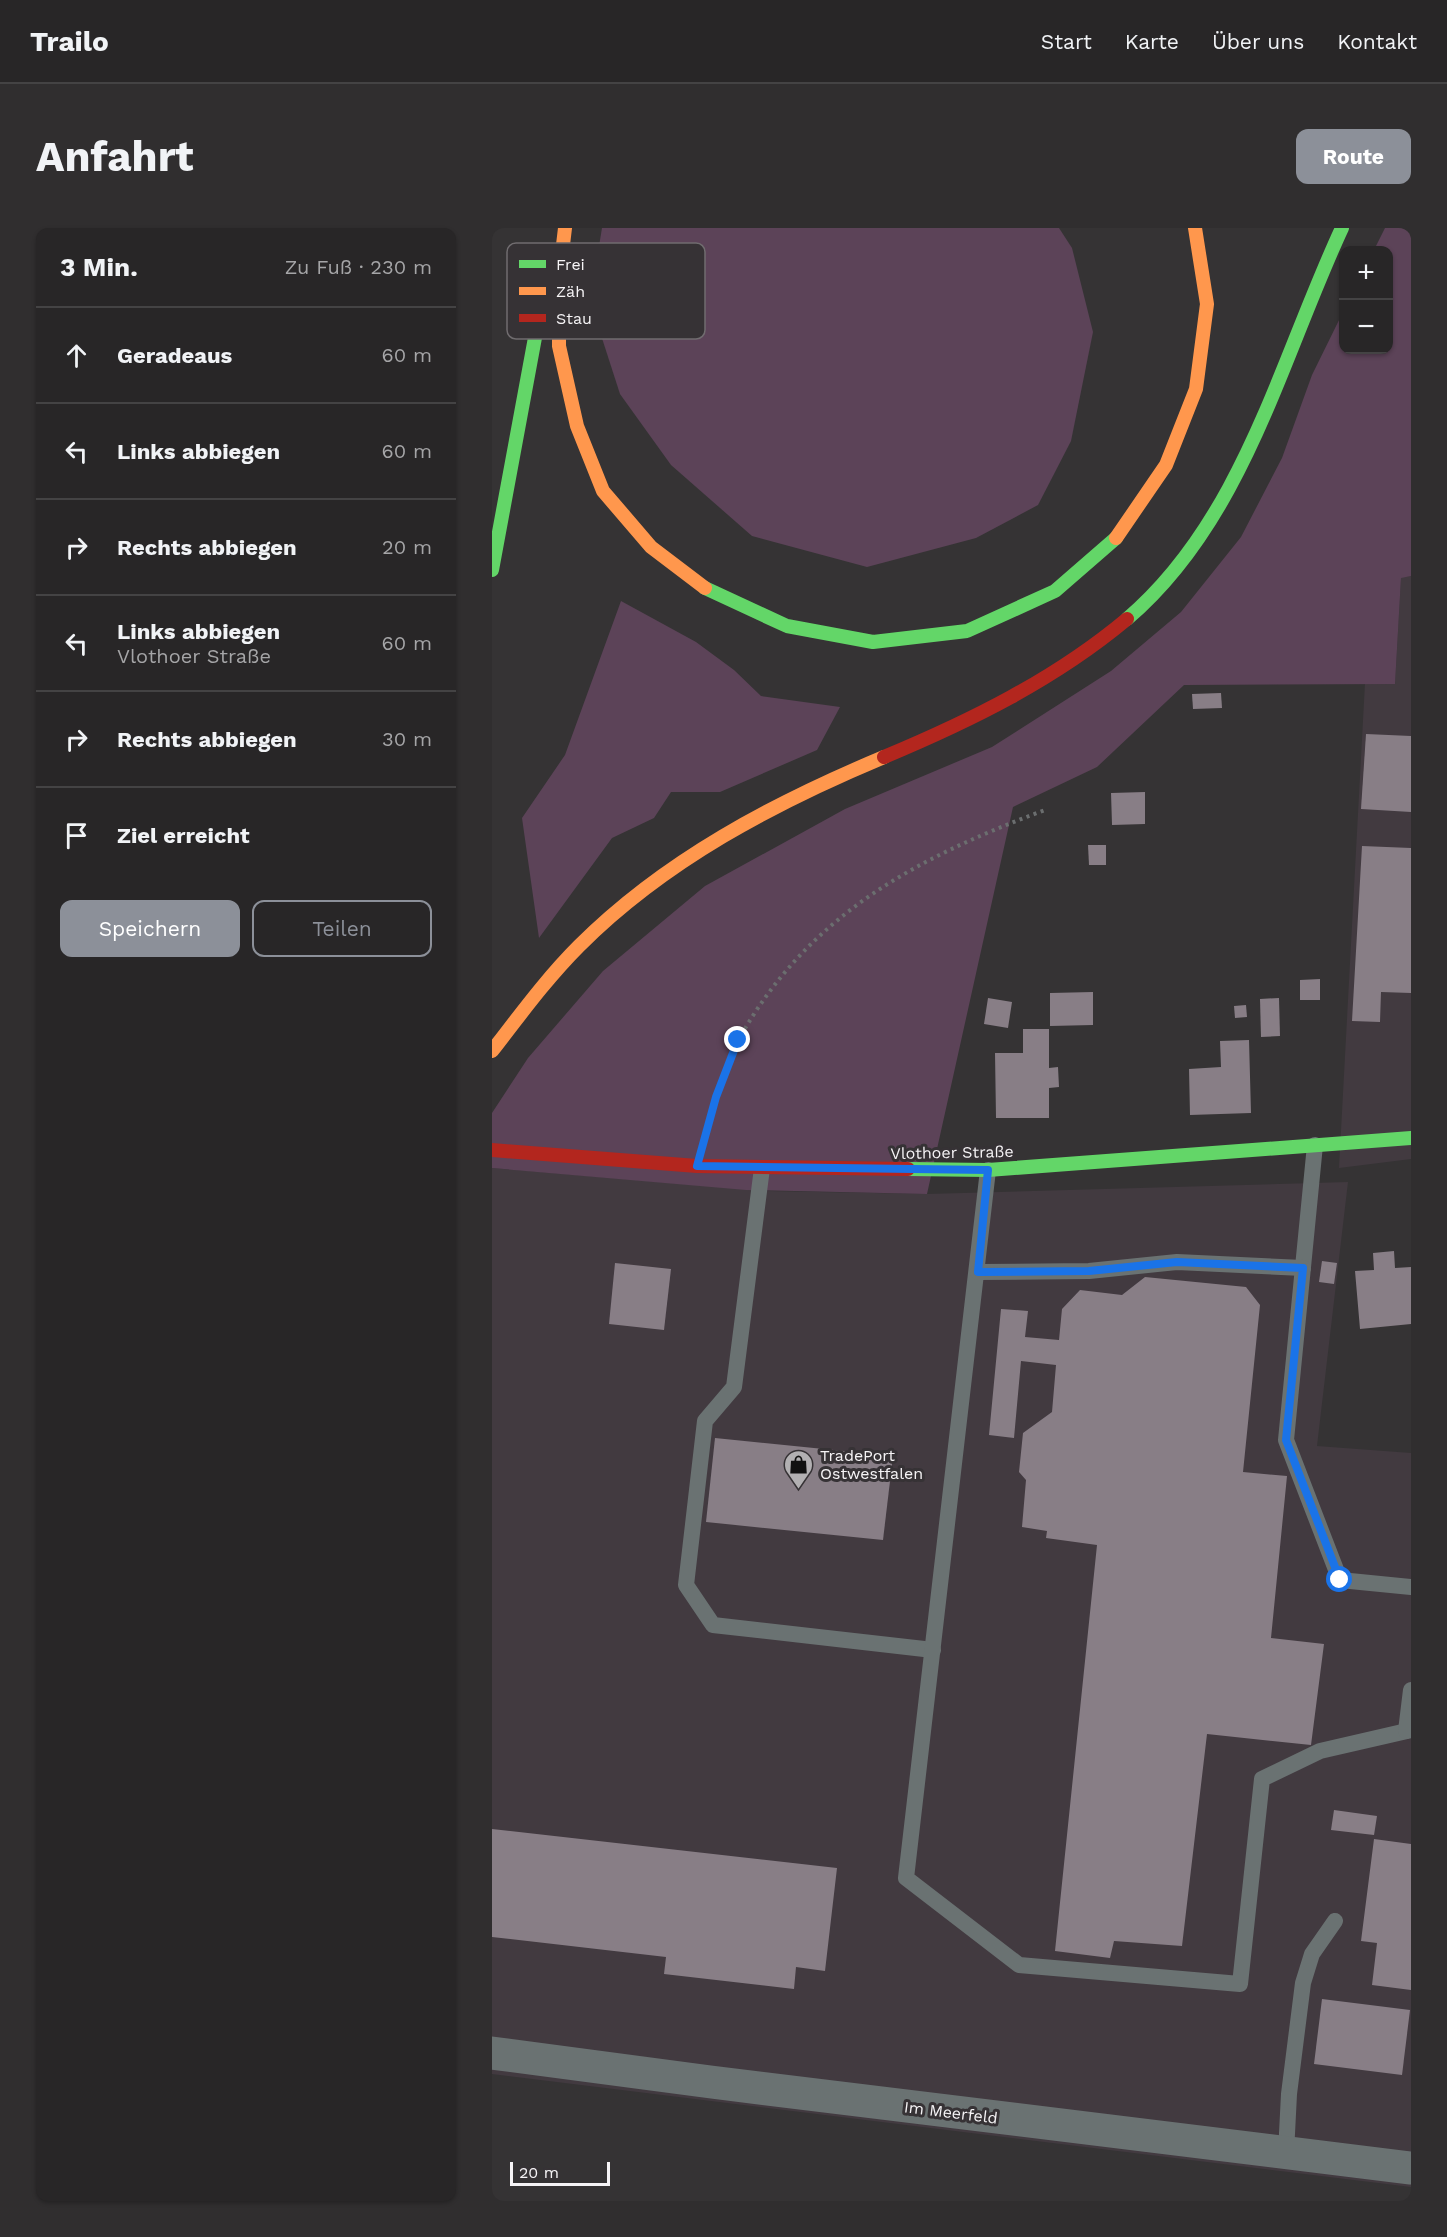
<!DOCTYPE html>
<html lang="de">
<head>
<meta charset="utf-8">
<style>
  :root { --surface:#282627; --page:#302e2f; --text:#f1f3f6; --muted:#a5a5a7; --line:#444344; --accent:#8c9099 }
  body { margin:0; font-family:"Work Sans",sans-serif; background:var(--page); color:var(--text) }
  .controls { position:absolute; right:18px; top:18px; display:grid; overflow:hidden; border-radius:12px; box-shadow:0 2px 4px #0004 }
  .controls button { width:54px; height:54px; display:grid; place-items:center; padding:0; border:0; border-bottom:2px solid var(--line); background:var(--surface); color:var(--text); font:30px sans-serif }
  .scale { position:absolute; left:18px; bottom:15px; width:100px; box-sizing:border-box; padding-left:6px; border:3px solid #f6f4f6; border-top:0; font-size:16px; line-height:21px; white-space:nowrap; color:#f6f4f6; -webkit-text-stroke:4px #363235; paint-order:stroke }
  .stop { position:absolute; width:18px; height:18px; margin:-14px; border:4px solid #1a73e8; border-radius:50%; background:#fff }
  .stop.end { background:#1a73e8; border-color:#fff; box-shadow:0 2px 6px #0008 }
  .list { margin:0; padding:0; list-style:none }
  h2 { display:flex; justify-content:space-between; align-items:center; height:78px; margin:0; padding:0 24px; font-size:26px }
  h2 small { font-size:20px; font-weight:400; color:var(--muted) }
  .list li { display:grid; grid-template-columns:39px 1fr auto; gap:18px; align-items:center; box-sizing:border-box; height:96px; padding:0 24px; border-top:2px solid var(--line) }
  .list b { display:block; font-size:22px; white-space:nowrap }
  .list p { margin:0; font-size:20px; white-space:nowrap; color:var(--muted) }
  .list em { font-size:20px; font-style:normal; color:var(--muted) }
  .actions { display:flex; gap:12px; padding:18px 24px }
  .actions a { flex:1; padding:14px 0; border:2px solid var(--accent); border-radius:12px; text-align:center; font-size:21px; color:var(--accent) }
  .actions .main { background:var(--accent); color:#fff }
  .icon { flex:none; width:33px; height:33px; fill:none; stroke:currentColor; stroke-width:2; stroke-linecap:round; stroke-linejoin:round }
  .map { position:relative; flex:none; width:919px; height:1973px; overflow:hidden; border-radius:12px }
  header { display:flex; align-items:center; gap:36px; box-sizing:border-box; height:84px; padding:0 30px; background:var(--surface); border-bottom:2px solid var(--line) }
  header strong { font-size:28px }
  nav { display:flex; gap:33px; margin-inline-start:auto; font-size:21px }
  .intro { display:flex; align-items:center; justify-content:space-between; box-sizing:border-box; height:144px; padding:0 36px }
  h1 { margin:0; font-size:42px }
  .button { padding:15px 27px; border-radius:12px; background:var(--accent); color:#fff; font-size:21px; font-weight:700 }
  main { display:flex; gap:36px; padding:0 36px }
  aside { flex:1; background:var(--surface); border-radius:12px; box-shadow:0 2px 4px #0004 }
  .map>svg:first-child { display:block }
</style>
</head>
<body>
<header>
<strong>Trailo</strong>
<nav><a>Start</a><a>Karte</a><a>Über uns</a><a>Kontakt</a></nav>
</header>
<div class="intro"><h1>Anfahrt</h1><a class="button">Route</a></div>
<main>
<aside>
<h2>3 Min.<small>Zu Fuß · 230 m</small></h2>
<ul class="list">
<li><svg class="icon" aria-label="ahead" viewBox="0 0 24 24"><path d="M12 20V5M6 11l6-6 6 6"/></svg><div><b>Geradeaus</b></div><em>60 m</em></li>
<li><svg class="icon" aria-label="left" viewBox="0 0 24 24"><path d="M17 20v-9H6M10 6l-5 5 5 5"/></svg><div><b>Links abbiegen</b></div><em>60 m</em></li>
<li><svg class="icon" aria-label="right" viewBox="0 0 24 24"><path d="M7 20v-9h11M14 6l5 5-5 5"/></svg><div><b>Rechts abbiegen</b></div><em>20 m</em></li>
<li><svg class="icon" aria-label="left" viewBox="0 0 24 24"><path d="M17 20v-9H6M10 6l-5 5 5 5"/></svg><div><b>Links abbiegen</b><p>Vlothoer Straße</p></div><em>60 m</em></li>
<li><svg class="icon" aria-label="right" viewBox="0 0 24 24"><path d="M7 20v-9h11M14 6l5 5-5 5"/></svg><div><b>Rechts abbiegen</b></div><em>30 m</em></li>
<li><svg class="icon" aria-label="arrive" viewBox="0 0 24 24"><path d="M6 21V4h12l-3 4 3 4H6"/></svg><div><b>Ziel erreicht</b></div></li>
</ul>
<div class="actions"><a class="main">Speichern</a><a>Teilen</a></div>
</aside>
<div class="map">
<svg width="919" height="1973" viewBox="0 0 919 1973">
  <rect width="100%" height="100%" fill="#353334"/>
  <g fill="#423a40">
    <polygon points="919,348 919,931 847,940 873,455 903,456 909,349"/>
    <polygon points="0,940 274,963 435,966 856,954 825,1218 919,1225 919,1959 0,1846"/>
  </g>
  <g fill="#5c4358">
    <polygon points="110,0 567,0 580,20 601,104 579,213 546,277 484,310 375,339 260,308 179,237 128,166 98,73"/>
    <polygon points="893,0 919,0 919,348 909,350 903,456 692,457 605,539 521,579 435,966 254,962 0,940 0,885 36,830 111,743 213,658 353,581 500,519 619,443 689,384 749,309 790,230 820,147 851,84 852,122 896,122 896,22 882,22"/>
    <polygon points="129,373 204,414 242,442 269,468 348,479 325,522 228,564 179,564 162,590 120,610 47,710 30,590 73,527"/>
  </g>
  <g fill="#887e86">
    <polygon points="729,465 730,480 701,481 700,466"/>
    <polygon points="874,506 919,508 919,584 869,581"/>
    <polygon points="653,564 653,596 620,597 619,565"/>
    <polygon points="596,617 614,617 614,637 597,637"/>
    <polygon points="870,618 919,620 919,765 889,764 888,794 860,793"/>
    <polygon points="828,751 828,772 808,772 808,752"/>
    <polygon points="601,764 601,797 558,798 558,765"/>
    <polygon points="496,770 520,774 516,800 492,796"/>
    <polygon points="787,770 788,808 769,809 768,771"/>
    <polygon points="754,777 755,789 743,790 742,778"/>
    <polygon points="531,801 557,801 557,840 566,839 567,859 557,860 557,890 504,890 503,825 531,825"/>
    <polygon points="757,812 759,885 698,887 697,841 729,839 728,813"/>
    <polygon points="902,1023 903,1040 919,1039 919,1096 868,1101 863,1043 882,1042 881,1025"/>
    <polygon points="830,1033 845,1035 842,1056 827,1054"/>
    <polygon points="123,1035 179,1041 172,1102 117,1096"/>
    <polygon points="653,1049 754,1059 768,1077 751,1244 795,1248 779,1410 832,1416 819,1517 715,1506 690,1718 622,1713 618,1730 563,1723 605,1317 554,1310 555,1303 530,1299 534,1252 527,1244 531,1205 560,1184 564,1137 529,1133 522,1210 497,1207 509,1081 536,1083 533,1109 567,1112 570,1081 588,1062 630,1067"/>
    <polygon points="223,1210 401,1228 391,1312 214,1294"/>
    <polygon points="842,1582 885,1588 882,1607 839,1602"/>
    <polygon points="0,1601 345,1640 333,1743 304,1739 302,1761 172,1746 174,1729 0,1709"/>
    <polygon points="882,1611 919,1616 919,1762 880,1757 885,1715 869,1713"/>
    <polygon points="830,1771 918,1782 910,1847 822,1836"/>
  </g>
  <g fill="none" stroke-linecap="round" stroke-linejoin="round">
    <path stroke="#6b6e6f" stroke-width="4" stroke-dasharray="3 4.5" stroke-linecap="butt" d="M214 906C223 875 231 839 247 811 316 687 424 630 553 582"/>
    <g stroke="#6a7272" stroke-width="16">
      <polyline points="823,917 794,1212 848,1352 919,1359"/>
      <polyline points="270,940 242,1159 213,1193 194,1357 221,1397 441,1422"/>
      <polyline points="496,942 414,1650 527,1737 748,1756 770,1551 828,1523 919,1502"/>
      <polyline points="486,1044 597,1043 685,1034 811,1040"/>
      <polyline points="914,1503 919,1462"/>
      <polyline points="794,1925 797,1866 811,1755 820,1726 843,1693"/>
    </g>
    <polyline stroke="#6a7272" stroke-width="33" points="0,1825 219,1854 919,1940"/>
    <g stroke="#63d668" stroke-width="14">
      <polyline points="0,342 52,61"/>
      <polyline points="213,360 295,398 381,414 475,403 563,363 624,310"/>
      <path d="M635 391C751 292 788 133 850 0"/>
      <polyline points="416,941 496,942 919,910"/>
    </g>
    <g stroke="#ff974d" stroke-width="14">
      <polyline points="73,0 67,51 67,118 85,198 111,263 159,319 213,360"/>
      <polyline points="624,310 674,237 704,161 715,76 703,0"/>
      <path d="M0 823C28 787 55 750 87 718 173 632 282 575 392 529"/>
    </g>
    <g stroke="#b3261e" stroke-width="14">
      <path d="M392 529C478 493 562 452 635 391"/>
      <polyline points="0,922 205,938 416,941"/>
    </g>
  </g>
  <g fill="none" stroke-linecap="round" stroke-linejoin="round">
    <polyline stroke="#1a73e8" stroke-width="8" points="246,812 224,869 205,938 496,942 486,1044 597,1043 685,1034 811,1040 794,1212 848,1352"/>
  </g>
  <defs>
    <symbol id="shop-pin" viewBox="-11 -11 22 30"><path d="M0 17L-7.5 6A9.5 9.5 0 1 1 7.5 6Z" fill="#b2b0b2" stroke="#363235"/><path d="M-5-2.5h2.3a2.7 3.5 0 0 1 5.4 0H5L5.5 6h-11ZM-1.5-2.5h3a1.5 2.3 0 0 0-3 0Z" fill="#111"/></symbol>
  </defs>
  <g fill-rule="evenodd">
    <use href="#shop-pin" x="290" y="1220" width="33" height="45"/>
  </g>
  <g text-anchor="middle" stroke-width="6" stroke-linejoin="round" paint-order="stroke">
    <g font-size="16" fill="#f6f4f6" stroke="#363235">
      <text transform="translate(460 924) rotate(-1)" y="6">Vlothoer Straße</text>
      <text transform="translate(459 1884) rotate(7)" y="6">Im Meerfeld</text>
    </g>
    <g font-size="16" fill="#f6f4f6" stroke="#363235" text-anchor="start">
      <text x="328" y="1233">TradePort<tspan x="328" dy="18">Ostwestfalen</tspan></text>
    </g>
  </g>
  <rect x="15" y="15" width="198" height="96" rx="9" fill="#363235" stroke="#706c6f" stroke-width="1.5"/>
  <rect x="27" y="32" width="27" height="8" fill="#63d668"/>
  <rect x="27" y="59" width="27" height="8" fill="#ff974d"/>
  <rect x="27" y="86" width="27" height="8" fill="#b3261e"/>
  <g font-size="16" fill="#f6f4f6">
    <text x="64" y="42">Frei</text>
    <text x="64" y="69">Zäh</text>
    <text x="64" y="96">Stau</text>
  </g>
</svg>
<div class="controls">
<button>+</button>
<button>−</button>
</div>
<div class="scale">20 m</div>
<div class="stop" style="left:848px;top:1352px"></div>
<div class="stop end" style="left:246px;top:812px"></div>
</div>
</main>
</body>
</html>
